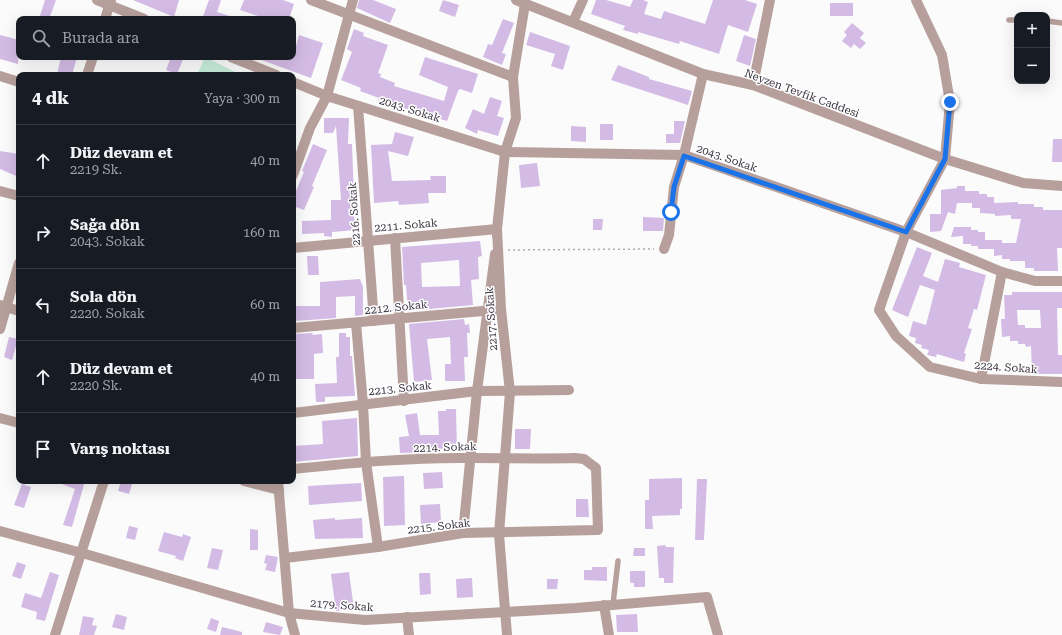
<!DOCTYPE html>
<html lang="tr">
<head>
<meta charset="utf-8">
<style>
  :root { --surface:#171b24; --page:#242831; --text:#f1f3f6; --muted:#9ea1a6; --line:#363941 }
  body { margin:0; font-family:"Roboto Serif",serif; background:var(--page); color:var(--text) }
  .controls { position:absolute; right:12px; top:12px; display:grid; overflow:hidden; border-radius:8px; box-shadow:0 4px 16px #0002 }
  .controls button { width:36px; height:36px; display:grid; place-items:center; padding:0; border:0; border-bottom:1px solid var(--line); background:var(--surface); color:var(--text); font:20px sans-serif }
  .stop { position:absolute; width:12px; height:12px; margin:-9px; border:3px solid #1a73e8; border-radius:50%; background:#fff }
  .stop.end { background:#1a73e8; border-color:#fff; box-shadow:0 1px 4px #0008 }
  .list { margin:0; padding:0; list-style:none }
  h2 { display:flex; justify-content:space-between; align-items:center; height:52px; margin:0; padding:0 16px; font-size:17px }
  h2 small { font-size:13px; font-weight:400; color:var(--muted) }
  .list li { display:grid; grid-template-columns:26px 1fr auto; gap:12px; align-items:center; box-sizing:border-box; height:72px; padding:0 16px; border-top:1px solid var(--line) }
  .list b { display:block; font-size:15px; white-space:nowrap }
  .list p { margin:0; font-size:13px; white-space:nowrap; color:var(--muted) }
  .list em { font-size:13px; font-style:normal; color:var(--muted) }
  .icon { flex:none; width:22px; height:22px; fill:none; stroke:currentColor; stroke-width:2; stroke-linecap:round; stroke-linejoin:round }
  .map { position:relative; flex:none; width:1062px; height:635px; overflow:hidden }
  .search { position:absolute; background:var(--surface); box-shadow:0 4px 16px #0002; left:16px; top:16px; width:280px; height:44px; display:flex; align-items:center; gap:10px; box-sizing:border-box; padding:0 14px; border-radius:8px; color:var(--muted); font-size:15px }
  .panel { position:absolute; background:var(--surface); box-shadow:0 4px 16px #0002; left:16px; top:72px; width:280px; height:412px; border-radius:8px }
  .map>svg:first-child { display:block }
</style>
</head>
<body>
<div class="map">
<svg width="1062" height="635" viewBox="0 0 1062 635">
  <rect width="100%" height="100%" fill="#fbfbfb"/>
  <polygon fill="#c7eeda" points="205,57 241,75 197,75"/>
  <g fill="#d3bbe5" fill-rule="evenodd">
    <polygon points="45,0 56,0 49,19 39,19"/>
    <polygon points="133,0 179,0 174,17"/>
    <polygon points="209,0 221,0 217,12 233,17 233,19 202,19"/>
    <polygon points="244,0 283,0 294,4 289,19 267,19 240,10"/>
    <polygon points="359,0 373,0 396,9 390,23 357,8"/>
    <polygon points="443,0 459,5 455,17 439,11"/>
    <polygon points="596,0 606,0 630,7 633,0 643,0 648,2 644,14 661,19 664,11 705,24 713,0 745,0 757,4 748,32 728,25 719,54 680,41 679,44 638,32 638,34 623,30 625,26 591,14"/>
    <rect x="830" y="3" width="23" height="13"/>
    <polygon points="503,19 514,23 502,53 506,54 502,65 483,57 488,44 492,45"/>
    <polygon points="852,23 864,33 860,38 866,43 860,49 854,44 851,48 842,41 847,35 844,32"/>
    <polygon points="354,29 364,33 363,36 388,45 378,73 381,74 380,77 395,83 394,86 444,101 448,87 419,75 425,57 478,74 472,93 460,89 458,91 447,121 384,102 378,100 379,98 360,91 361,88 341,80 352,52 347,49"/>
    <polygon points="530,32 570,46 563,70 551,66 555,54 526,45"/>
    <polygon points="0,35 19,40 18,64 0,59"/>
    <polygon points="299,35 323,43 311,78 256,58 293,57"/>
    <polygon points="744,35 756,39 750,66 736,61"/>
    <polygon points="61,57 77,57 72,75 57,75"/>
    <polygon points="171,57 184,57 177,74 166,70"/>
    <polygon points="618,65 649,77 649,79 692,91 688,105 611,80"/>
    <polygon points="490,97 502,101 497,116 504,118 498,136 478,130 477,134 465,128 473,109 484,114"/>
    <polygon points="324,118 349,118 348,144 352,144 354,197 357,197 357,210 353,210 356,230 332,232 332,237 324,236 324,233 302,234 302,221 331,220 331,200 341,200 336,126 333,133 324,133"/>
    <polygon points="674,121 685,121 680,143 666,143 666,134 674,134"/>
    <rect x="600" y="124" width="13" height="16"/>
    <polygon points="571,126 586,127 586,142 571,141"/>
    <polygon points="395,132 414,137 408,156 388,151 392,181 431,180 430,176 446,176 446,193 428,193 429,203 399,205 398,201 374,203 371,145 392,144"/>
    <polygon points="1053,139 1062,139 1062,162 1052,162"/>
    <polygon points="313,144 327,150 312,186 314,187 304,210 293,206 293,198 304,172 302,171"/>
    <polygon points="0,151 19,154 19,166 16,176 0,169"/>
    <polygon points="537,163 540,186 521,188 519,165"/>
    <polygon points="957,186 965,186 965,191 979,191 979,194 987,194 987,197 994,197 994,203 1018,202 1018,204 1034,204 1034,207 1043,207 1043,210 1062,210 1062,248 1057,248 1058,271 1034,271 1034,268 1025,268 1025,261 1010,261 1010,259 1002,259 1002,255 994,256 994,249 978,249 978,246 971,246 971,244 963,244 963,236 951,237 954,227 971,227 971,230 978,230 978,232 985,232 985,240 1002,240 1002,243 1016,243 1021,219 1011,219 1011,215 995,216 995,214 980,213 980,208 972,208 972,203 957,203 955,214 948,212 941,231 930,232 930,214 941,214 941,190 957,188"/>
    <polygon points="643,217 664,218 663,231 643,231"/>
    <polygon points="593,219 603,219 602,230 593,230"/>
    <path d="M480 241 482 256 478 257 479 279 471 280 473 305 408 311 406 285H404L402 247ZM459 260 460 286 422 287 421 263Z"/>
    <polygon points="917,247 932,253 923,276 938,282 945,259 960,263 959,267 986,275 977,310 974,309 968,328 972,329 964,353 966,354 964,362 937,354 936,357 927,355 929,350 921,348 922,345 915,343 916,338 909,336 913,321 926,325 935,290 920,285 908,317 892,310"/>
    <polygon points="307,256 318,256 319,275 308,275"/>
    <polygon points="360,279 363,287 363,315 355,316 355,296 336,297 336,318 295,321 295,306 320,306 320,282"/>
    <path d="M1012 292H1062V308H1057L1058 355H1062V374H1032L1031 346 1026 347 1025 344H1018V341H1010V336L1002 337 1001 319H1005L1004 295H1012ZM1017 310H1040L1041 328H1025V325H1018Z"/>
    <polygon points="464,319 465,325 469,324 470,333 467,333 468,357 464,357 465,381 445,381 445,364 451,364 450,337 427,339 432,380 414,382 409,324"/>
    <polygon points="313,333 312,335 322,334 323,353 314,354 314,379 293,379 293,334"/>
    <polygon points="339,333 346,333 346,337 350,337 350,356 352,356 355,396 325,397 325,402 316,402 315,384 337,383 336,357 339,357"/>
    <polygon points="9,337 18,339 12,360 4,357"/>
    <polygon points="446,409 456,409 457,449 435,449 435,452 400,453 399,437 409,436 405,415 417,413 420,435 439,435 438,411 446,411"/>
    <polygon points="357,418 358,456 293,462 293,446 323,444 322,421"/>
    <polygon points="515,429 531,429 530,449 515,449"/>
    <polygon points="442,472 443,488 424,489 423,473"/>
    <polygon points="404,476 405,525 384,526 383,477"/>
    <polygon points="682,478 682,509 680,509 680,515 652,516 653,529 645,529 645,500 649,500 649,479"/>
    <polygon points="697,479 707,479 704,540 695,540"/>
    <polygon points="59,481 85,481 72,527 63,525 75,489 59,483"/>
    <polygon points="121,481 133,481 129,494 118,491"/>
    <polygon points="361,483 362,501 309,505 308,486"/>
    <polygon points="22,484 31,487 24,508 14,505"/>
    <polygon points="576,499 588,499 589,517 576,517"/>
    <polygon points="440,504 441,522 421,524 420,505"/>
    <polygon points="335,518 335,520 362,518 363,538 315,539 313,520"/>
    <polygon points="129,526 138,528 135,540 126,538"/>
    <polygon points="250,529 258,530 258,550 250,550"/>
    <polygon points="164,532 182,537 183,534 191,537 183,561 175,558 176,556 158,551"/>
    <polygon points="665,545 666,547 674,547 673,583 664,583 664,578 659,578 657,546"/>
    <polygon points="212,548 223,550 218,570 207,568"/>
    <polygon points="634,548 645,548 645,556 633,556"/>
    <polygon points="266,555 278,557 275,572 265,570 267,564 264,563"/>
    <polygon points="17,562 26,565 21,579 12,576"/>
    <polygon points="592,567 607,567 607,581 584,580 584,570 592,570"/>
    <polygon points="630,571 645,571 645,587 634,587 634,583 631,583 630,581"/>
    <polygon points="50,572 59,575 45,621 36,619 37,612 21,607 25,593 41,598"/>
    <polygon points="349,572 354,609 336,611 331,574"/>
    <polygon points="419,573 430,573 431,594 420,595"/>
    <polygon points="472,578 473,597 457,598 456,579"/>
    <polygon points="547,579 558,579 557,589 547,589"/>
    <polygon points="116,614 127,617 124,630 112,627"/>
    <polygon points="637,614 638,632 617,632 616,615"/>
    <polygon points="83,616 94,618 92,625 97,626 94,635 79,635"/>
    <polygon points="211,618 219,621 216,632 207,629"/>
    <polygon points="266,622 283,627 280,635 263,632"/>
    <polygon points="222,627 242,632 242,635 220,635"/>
  </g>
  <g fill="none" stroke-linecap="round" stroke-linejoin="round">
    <polyline stroke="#aeabb0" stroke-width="1.5" stroke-dasharray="2 3" stroke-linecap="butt" points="508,250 654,249"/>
    <g stroke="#b7a09b" stroke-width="5.5">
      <polyline points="1009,20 1017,20"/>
      <polyline points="1047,21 1062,23"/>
      <polyline points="613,604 618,561"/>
    </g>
    <g stroke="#b7a09b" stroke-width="10">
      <polyline points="97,0 144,19"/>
      <polyline points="311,0 513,77"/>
      <polyline points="916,0 942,55 950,102 945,159 906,232 879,310 896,336 930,367 981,379 1062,382"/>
      <polyline points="573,22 583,0"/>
      <polyline points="231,57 276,75"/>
      <polyline points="0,76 19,82"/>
      <polyline points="293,82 327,96 505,152 684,155 906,232 1002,272 1035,281 1062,281"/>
      <polyline points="753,85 770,0"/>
      <polyline points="358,106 374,321"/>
      <polyline points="293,175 310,128 327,96 353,0"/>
      <polyline points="0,191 19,196"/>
      <polyline points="395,238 404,401"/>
      <polyline points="293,248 497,229 497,236"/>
      <polyline points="664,249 669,235 674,187 684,155 703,74"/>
      <polyline points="0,305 19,311"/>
      <polyline points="356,323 363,404 366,462 378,547"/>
      <polyline points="293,328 494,310"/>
      <polyline points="981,379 1002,272"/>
      <polyline points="293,413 477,391 569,390"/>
      <polyline points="0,418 19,423"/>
      <polyline points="244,481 279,490"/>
      <polyline points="278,481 289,613 295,635"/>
      <polyline points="0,531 82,553 289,613 365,620 576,608 707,597 718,635"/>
      <polyline points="463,533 477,391 495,254"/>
      <path d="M285 558 378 547 463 533 598 530 596 468 584 459 575 458C540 459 506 458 472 458 412 457 352 463 293 469"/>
      <polyline points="604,605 609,635"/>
      <polyline points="407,617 409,635"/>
      <polyline points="55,635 104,481"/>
      <polyline points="507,635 499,534 510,392 501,309 497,229 505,152 516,118 513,77 525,4"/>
    </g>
    <g stroke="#b7a09b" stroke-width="10">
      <polyline points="516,0 703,74 753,85 945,159 1023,183 1062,186"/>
      <polyline points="105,19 111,0"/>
      <polyline points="87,75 93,57"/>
      <polyline points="0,329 19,263"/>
    </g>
  </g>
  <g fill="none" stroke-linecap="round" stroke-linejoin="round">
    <polyline stroke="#1a73e8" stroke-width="5" points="671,212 674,187 684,156 906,232 945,159 950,102"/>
  </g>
  <g text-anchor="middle" stroke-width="3" stroke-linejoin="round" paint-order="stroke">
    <g font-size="11" fill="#3b3441" stroke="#fff">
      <text transform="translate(802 93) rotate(20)" y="4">Neyzen Tevfik Caddesi</text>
      <text transform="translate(410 109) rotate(17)" y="4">2043. Sokak</text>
      <text transform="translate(727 158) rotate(19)" y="4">2043. Sokak</text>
      <text transform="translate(354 214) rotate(-94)" y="4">2216. Sokak</text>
      <text transform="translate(406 225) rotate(-5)" y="4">2211. Sokak</text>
      <text transform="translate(396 307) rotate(-6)" y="4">2212. Sokak</text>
      <text transform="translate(491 319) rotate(-94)" y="4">2217. Sokak</text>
      <text transform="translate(1006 367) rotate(4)" y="4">2224. Sokak</text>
      <text transform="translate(400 388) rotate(-6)" y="4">2213. Sokak</text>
      <text transform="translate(445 447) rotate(-2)" y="4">2214. Sokak</text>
      <text transform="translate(439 526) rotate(-7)" y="4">2215. Sokak</text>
      <text transform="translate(342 605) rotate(4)" y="4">2179. Sokak</text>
    </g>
  </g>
</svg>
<div class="controls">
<button>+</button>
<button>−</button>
</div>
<div class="stop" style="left:671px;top:212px"></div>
<div class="stop end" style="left:950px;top:102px"></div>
<div class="search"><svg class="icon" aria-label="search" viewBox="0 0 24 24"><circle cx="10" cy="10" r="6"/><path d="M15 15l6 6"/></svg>Burada ara</div>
<section class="panel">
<h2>4 dk<small>Yaya · 300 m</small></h2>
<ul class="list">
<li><svg class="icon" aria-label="ahead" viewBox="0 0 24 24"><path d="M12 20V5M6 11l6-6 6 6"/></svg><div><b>Düz devam et</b><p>2219 Sk.</p></div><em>40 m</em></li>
<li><svg class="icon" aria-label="right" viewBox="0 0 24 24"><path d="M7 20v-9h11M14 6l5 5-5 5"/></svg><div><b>Sağa dön</b><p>2043. Sokak</p></div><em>160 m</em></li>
<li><svg class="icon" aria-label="left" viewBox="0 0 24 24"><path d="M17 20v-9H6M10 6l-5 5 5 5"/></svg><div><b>Sola dön</b><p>2220. Sokak</p></div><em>60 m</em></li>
<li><svg class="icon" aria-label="ahead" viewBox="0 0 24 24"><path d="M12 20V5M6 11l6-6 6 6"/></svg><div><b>Düz devam et</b><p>2220 Sk.</p></div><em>40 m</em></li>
<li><svg class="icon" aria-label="arrive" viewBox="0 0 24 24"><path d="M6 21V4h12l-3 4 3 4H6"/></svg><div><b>Varış noktası</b></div></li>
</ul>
</section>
</div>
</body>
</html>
